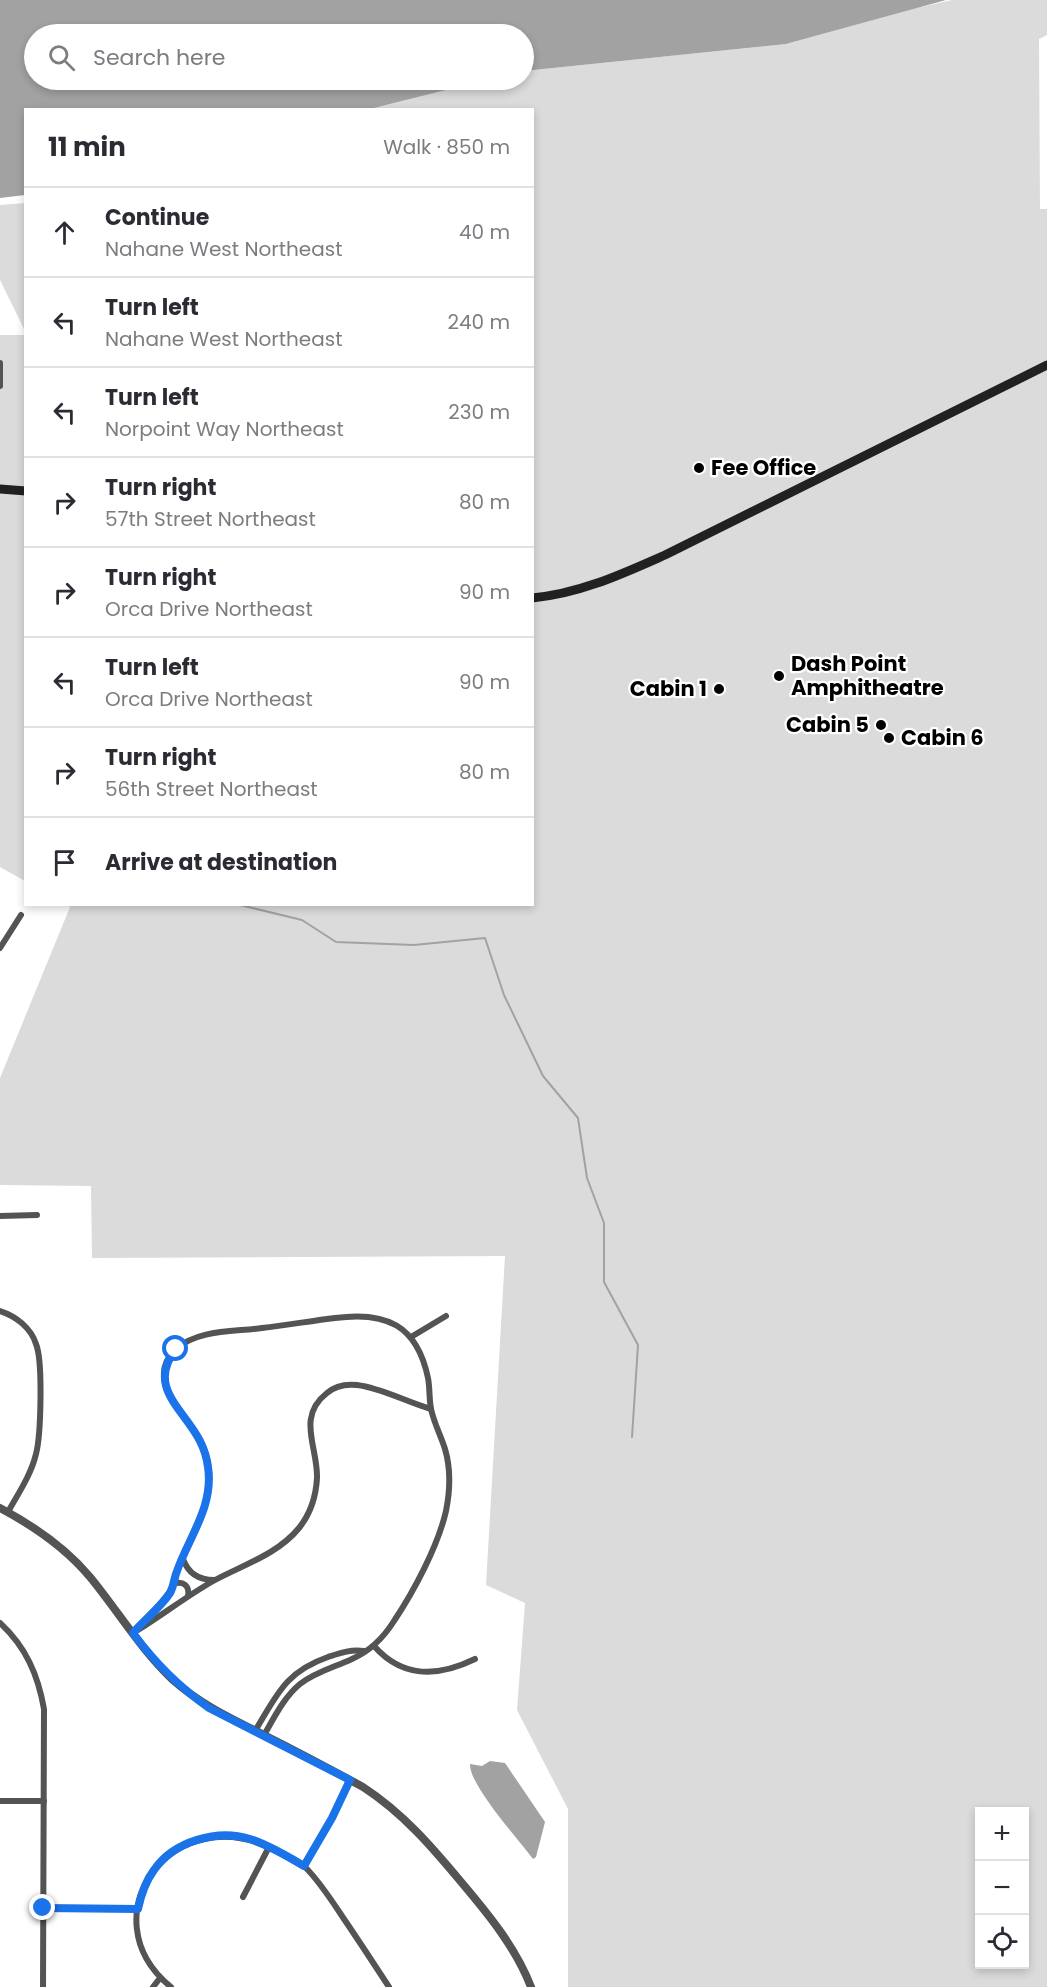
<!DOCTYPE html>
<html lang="en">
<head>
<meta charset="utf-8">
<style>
  :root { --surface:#fff; --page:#f2f2f3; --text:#2b2b33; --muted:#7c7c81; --line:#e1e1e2 }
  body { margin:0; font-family:Poppins,sans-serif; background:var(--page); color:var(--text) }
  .controls { position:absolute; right:18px; bottom:18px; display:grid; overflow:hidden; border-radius:0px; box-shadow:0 3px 9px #0003 }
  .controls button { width:54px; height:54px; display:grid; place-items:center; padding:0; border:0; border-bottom:2px solid var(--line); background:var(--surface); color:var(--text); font:30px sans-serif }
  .stop { position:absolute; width:18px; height:18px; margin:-14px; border:4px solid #1a73e8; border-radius:50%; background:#fff }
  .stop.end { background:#1a73e8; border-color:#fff; box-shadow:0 2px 6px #0008 }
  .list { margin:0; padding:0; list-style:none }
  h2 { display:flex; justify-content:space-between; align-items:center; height:78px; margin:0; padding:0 24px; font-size:26px }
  h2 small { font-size:20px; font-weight:400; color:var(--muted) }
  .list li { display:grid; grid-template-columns:39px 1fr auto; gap:18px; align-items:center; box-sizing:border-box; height:90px; padding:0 24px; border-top:2px solid var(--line) }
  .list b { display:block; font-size:22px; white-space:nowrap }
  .list p { margin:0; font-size:20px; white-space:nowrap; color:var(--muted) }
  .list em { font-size:20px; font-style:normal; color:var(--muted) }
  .icon { flex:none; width:33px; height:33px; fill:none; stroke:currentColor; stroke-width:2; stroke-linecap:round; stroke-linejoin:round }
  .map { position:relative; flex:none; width:1047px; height:1987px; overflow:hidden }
  .search { position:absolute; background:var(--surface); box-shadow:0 3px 9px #0003; left:24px; top:24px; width:510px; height:66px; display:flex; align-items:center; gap:15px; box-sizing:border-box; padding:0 21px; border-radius:33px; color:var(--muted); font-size:22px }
  .panel { position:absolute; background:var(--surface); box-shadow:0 3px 9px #0003; left:24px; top:108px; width:510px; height:798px; border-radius:0px }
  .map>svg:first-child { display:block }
</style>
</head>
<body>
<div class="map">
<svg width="1047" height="1987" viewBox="0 0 1047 1987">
  <rect width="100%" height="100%" fill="#fff"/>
  <g fill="#dbdbdb" fill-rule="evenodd">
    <path d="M952 0H1047V35L1039 39 1040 209H1047V1987H568V1809L517 1710 525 1603 486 1585 505 1256 92 1258 91 1186 0 1185V1078L70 907 67 905 532 904V110L370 109 486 80H524V71L786 44 916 8ZM980 1812H1024V1964H980Z"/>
    <polygon points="25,203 26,203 25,331 0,280 0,205"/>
    <polygon points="0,335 26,335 25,881 0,867"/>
  </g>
  <g fill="#a2a2a2">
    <polygon points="0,0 946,0 786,44 524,71 524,34 34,34 34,80 486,80 370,109 26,110 25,195 0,198"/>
    <path d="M490 1761 505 1763 543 1819 545 1822 536 1857 533 1859C519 1840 469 1785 470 1764L482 1766Z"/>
  </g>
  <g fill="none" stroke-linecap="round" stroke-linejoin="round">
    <polyline stroke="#a2a2a2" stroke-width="2" points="236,904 302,920 336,942 414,945 485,938 504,995 543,1076 578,1118 587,1178 604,1223 604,1282 638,1345 632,1437"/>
    <g stroke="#545454" stroke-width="6">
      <polyline points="0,363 0,386"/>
      <polyline points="0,948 21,915"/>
      <polyline points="0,1216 37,1215"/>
      <path d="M0 1311C16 1316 31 1328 36 1344 43 1361 41 1435 36 1454 31 1475 18 1494 8 1512"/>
      <polyline points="411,1337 446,1316"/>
      <path d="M183 1559C188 1573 198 1580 214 1580"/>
      <path d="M173 1584C183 1580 190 1586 188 1596"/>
      <path d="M0 1623C26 1647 38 1675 44 1709L43 1987"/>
      <path d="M138 1630C164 1614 188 1595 215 1580 243 1565 278 1554 299 1528 311 1513 316 1496 317 1478 318 1447 296 1417 327 1393 335 1386 347 1384 357 1385 382 1388 406 1402 431 1409"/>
      <path d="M133 1633C144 1620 158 1608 168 1594 174 1587 174 1578 177 1570 190 1537 211 1508 209 1471 208 1461 205 1449 200 1440 186 1414 143 1380 176 1349 198 1329 235 1332 262 1328 287 1325 311 1321 335 1318 386 1311 417 1325 428 1378 430 1388 429 1399 431 1409 434 1423 441 1436 445 1449 451 1469 450 1491 446 1511 438 1546 414 1591 394 1621 384 1637 370 1651 352 1659 335 1667 315 1672 300 1684 284 1697 274 1718 264 1735"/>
      <path d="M374 1646C403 1679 438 1677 475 1659"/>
      <path d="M255 1731C277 1695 285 1672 328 1657 340 1653 351 1649 364 1651"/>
      <polyline points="0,1801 44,1801"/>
      <polyline points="304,1866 332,1818 350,1780"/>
      <polyline points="243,1897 269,1847"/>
      <polyline points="43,1908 138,1909"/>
      <polyline points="153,1987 160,1978"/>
      <path d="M171 1987C85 1917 174 1794 278 1852 287 1856 299 1861 306 1868 320 1882 332 1901 344 1919 359 1941 374 1964 389 1987"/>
    </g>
    <path stroke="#545454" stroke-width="8" d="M0 1508C34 1526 65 1547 90 1577 118 1611 141 1650 173 1680 200 1704 230 1718 262 1734 296 1751 330 1769 363 1787 403 1813 432 1847 462 1883 489 1915 516 1948 531 1987"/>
    <g stroke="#212121" stroke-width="9">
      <polyline points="0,489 26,491"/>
      <path d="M532 598C579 594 622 574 665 555L1047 365"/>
    </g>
  </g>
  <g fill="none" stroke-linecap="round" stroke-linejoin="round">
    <path stroke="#1a73e8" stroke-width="8" d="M43 1908 138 1909C141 1895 145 1882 154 1870 174 1841 217 1829 250 1839 269 1845 287 1856 304 1866L332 1818 350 1780 209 1708C179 1687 155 1663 133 1633 144 1620 161 1607 170 1593 174 1586 174 1578 177 1571 189 1537 214 1506 208 1467 207 1459 204 1449 200 1441 184 1409 146 1387 176 1349"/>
  </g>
  <g fill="#000" stroke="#fff" stroke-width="2">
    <circle cx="699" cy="468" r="6"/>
    <circle cx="779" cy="676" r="6"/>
    <circle cx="719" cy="689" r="6"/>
    <circle cx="881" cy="725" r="6"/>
    <circle cx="889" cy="738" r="6"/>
  </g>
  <g text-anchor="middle" stroke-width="4.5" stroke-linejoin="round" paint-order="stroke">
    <g font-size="21" font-weight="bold" fill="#000" stroke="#fff" text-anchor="start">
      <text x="711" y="475">Fee Office</text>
      <text x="791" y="671">Dash Point<tspan x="791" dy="24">Amphitheatre</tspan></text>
      <text x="707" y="696" text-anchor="end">Cabin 1</text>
      <text x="869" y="732" text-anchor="end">Cabin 5</text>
      <text x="901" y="745">Cabin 6</text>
    </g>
  </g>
</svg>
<div class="controls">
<button>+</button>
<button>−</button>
<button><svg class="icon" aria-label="locate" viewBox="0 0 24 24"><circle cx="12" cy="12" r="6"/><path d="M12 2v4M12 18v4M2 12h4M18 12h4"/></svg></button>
</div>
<div class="stop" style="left:176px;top:1349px"></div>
<div class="stop end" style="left:43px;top:1908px"></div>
<div class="search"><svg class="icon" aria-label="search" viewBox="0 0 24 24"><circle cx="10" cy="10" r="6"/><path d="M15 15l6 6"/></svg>Search here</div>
<section class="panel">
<h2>11 min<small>Walk · 850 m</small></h2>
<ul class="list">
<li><svg class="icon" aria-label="ahead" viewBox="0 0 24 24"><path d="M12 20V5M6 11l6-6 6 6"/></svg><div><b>Continue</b><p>Nahane West Northeast</p></div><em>40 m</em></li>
<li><svg class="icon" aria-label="left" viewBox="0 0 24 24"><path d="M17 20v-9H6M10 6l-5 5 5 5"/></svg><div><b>Turn left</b><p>Nahane West Northeast</p></div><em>240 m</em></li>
<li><svg class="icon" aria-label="left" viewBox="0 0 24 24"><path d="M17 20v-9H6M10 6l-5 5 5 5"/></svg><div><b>Turn left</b><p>Norpoint Way Northeast</p></div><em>230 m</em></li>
<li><svg class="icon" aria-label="right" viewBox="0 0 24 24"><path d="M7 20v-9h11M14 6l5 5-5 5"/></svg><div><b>Turn right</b><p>57th Street Northeast</p></div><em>80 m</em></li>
<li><svg class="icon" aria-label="right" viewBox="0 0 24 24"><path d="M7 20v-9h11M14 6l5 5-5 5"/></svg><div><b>Turn right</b><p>Orca Drive Northeast</p></div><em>90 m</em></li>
<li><svg class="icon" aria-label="left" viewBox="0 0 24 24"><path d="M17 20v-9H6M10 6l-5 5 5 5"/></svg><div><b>Turn left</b><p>Orca Drive Northeast</p></div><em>90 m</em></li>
<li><svg class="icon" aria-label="right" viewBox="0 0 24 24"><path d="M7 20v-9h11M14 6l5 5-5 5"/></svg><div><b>Turn right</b><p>56th Street Northeast</p></div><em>80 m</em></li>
<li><svg class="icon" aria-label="arrive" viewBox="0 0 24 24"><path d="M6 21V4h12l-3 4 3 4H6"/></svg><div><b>Arrive at destination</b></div></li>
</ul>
</section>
</div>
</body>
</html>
